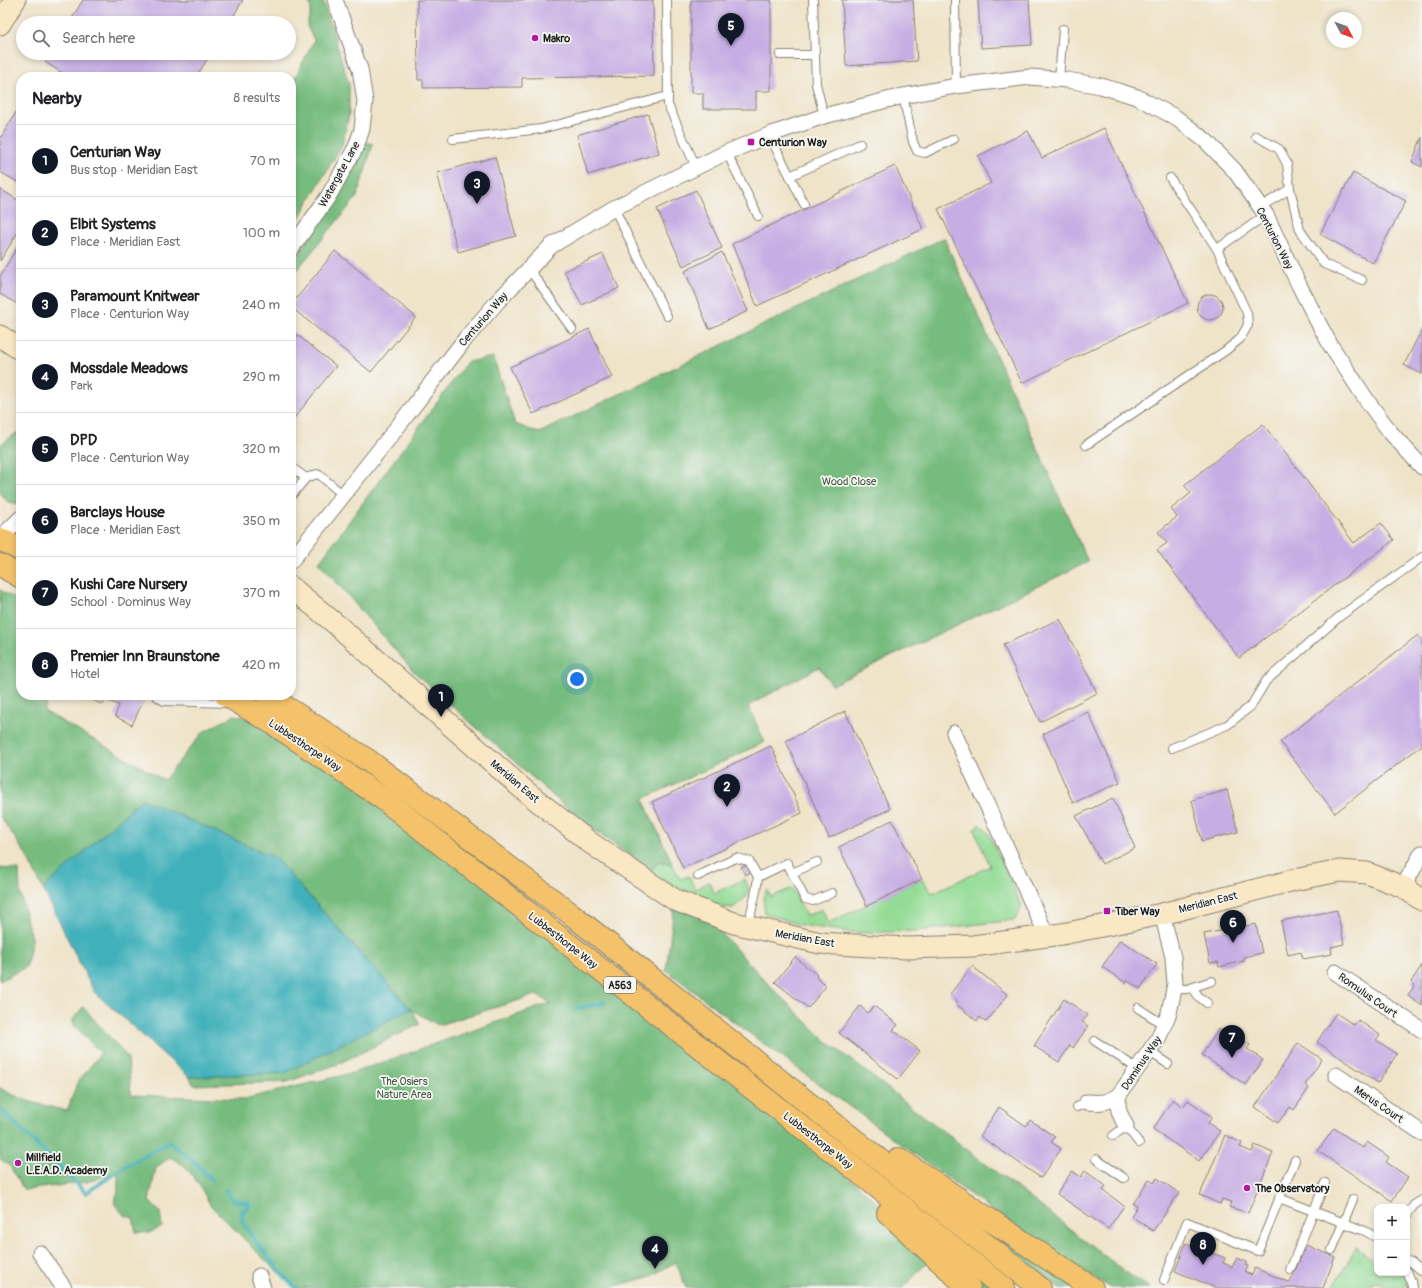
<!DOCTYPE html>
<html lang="en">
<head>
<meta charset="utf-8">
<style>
  :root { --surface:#fff; --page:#f2f2f2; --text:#202124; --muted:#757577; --line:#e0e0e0; --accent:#111827 }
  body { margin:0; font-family:Pangolin,sans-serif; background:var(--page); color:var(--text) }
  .controls { position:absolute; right:12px; bottom:12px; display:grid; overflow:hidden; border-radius:8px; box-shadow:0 2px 6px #0003 }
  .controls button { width:36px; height:36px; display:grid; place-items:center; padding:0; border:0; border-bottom:1px solid var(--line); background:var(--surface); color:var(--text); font:20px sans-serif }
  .compass { position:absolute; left:1326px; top:12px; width:36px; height:36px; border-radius:50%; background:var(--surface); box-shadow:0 2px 6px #0003; rotate:131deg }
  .you { position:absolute; left:577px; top:679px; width:14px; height:14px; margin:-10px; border:3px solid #fff; border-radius:50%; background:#1a73e8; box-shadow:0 0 0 6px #1a73e833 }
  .badge { display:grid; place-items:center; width:26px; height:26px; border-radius:50%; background:var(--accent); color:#fff; font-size:13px; font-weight:700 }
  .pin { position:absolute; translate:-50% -33px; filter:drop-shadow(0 1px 2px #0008) }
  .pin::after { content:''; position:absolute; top:21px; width:14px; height:12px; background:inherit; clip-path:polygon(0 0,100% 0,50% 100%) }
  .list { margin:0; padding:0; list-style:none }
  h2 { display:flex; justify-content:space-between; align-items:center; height:52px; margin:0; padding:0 16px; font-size:17px }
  h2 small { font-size:13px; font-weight:400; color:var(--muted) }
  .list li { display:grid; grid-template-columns:26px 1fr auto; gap:12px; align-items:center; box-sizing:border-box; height:72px; padding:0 16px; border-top:1px solid var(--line) }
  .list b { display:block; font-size:15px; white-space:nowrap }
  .list p { margin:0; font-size:13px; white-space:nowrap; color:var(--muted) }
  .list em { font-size:13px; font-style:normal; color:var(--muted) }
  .icon { flex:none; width:22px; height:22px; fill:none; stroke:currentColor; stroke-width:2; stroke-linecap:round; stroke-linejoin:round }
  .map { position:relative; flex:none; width:1422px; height:1288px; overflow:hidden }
  .search { position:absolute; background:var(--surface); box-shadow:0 2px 6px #0003; left:16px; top:16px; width:280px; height:44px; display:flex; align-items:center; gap:10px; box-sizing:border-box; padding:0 14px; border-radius:22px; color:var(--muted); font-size:15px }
  .panel { position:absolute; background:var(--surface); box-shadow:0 2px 6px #0003; left:16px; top:72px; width:280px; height:628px; border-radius:16px }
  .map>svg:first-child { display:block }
</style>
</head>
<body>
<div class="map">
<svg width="1422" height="1288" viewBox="0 0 1422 1288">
  <rect width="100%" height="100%" fill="#f6f6f2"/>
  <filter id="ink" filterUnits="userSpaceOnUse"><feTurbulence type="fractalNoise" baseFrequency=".025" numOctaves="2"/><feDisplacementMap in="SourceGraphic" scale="8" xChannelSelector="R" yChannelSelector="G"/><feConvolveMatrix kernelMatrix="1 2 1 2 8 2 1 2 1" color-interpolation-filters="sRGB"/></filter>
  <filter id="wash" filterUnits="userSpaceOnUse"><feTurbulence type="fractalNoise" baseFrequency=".012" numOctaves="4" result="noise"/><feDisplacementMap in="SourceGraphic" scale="16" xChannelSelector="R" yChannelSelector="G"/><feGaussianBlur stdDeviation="0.9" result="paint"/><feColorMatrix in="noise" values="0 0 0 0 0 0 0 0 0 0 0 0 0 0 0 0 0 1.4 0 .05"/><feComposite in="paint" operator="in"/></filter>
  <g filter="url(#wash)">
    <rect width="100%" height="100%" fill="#efe3c8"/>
    <g fill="#94dc96" stroke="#587c59">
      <polygon points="980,824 988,832 1022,906 1015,920 916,931 857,933 800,925 765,913 763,898 767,889 771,897 792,888 806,916 822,909 828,923 922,879 932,893 990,866 974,829"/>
      <path d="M658 861 673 865 680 879 689 876 695 889 709 882 714 893 745 879C753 896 746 897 733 908L715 906 663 880 651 871Z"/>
      <polygon points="1356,1247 1377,1263 1377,1273 1391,1273 1393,1274 1408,1273 1411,1281 1403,1288 1383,1288 1381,1284 1374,1283 1367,1285 1366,1288 1333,1288"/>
    </g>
    <g fill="#77bc7f" stroke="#4a6c4e">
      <polygon points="309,0 323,0 349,84 349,115 342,145 291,231 291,86 314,40 307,26 311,9"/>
      <polygon points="364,142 373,144 357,197 291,277 291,261 298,254 334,201"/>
      <polygon points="944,238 1088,562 832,685 819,667 748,706 765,742 643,799 673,865 659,861 651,871 578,818 414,672 319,562 467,362 493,357 515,424 539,433"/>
      <polygon points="21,430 21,504 20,504 8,502 0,493 0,445"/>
      <polygon points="0,590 21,602 21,695 49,695 44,711 164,780 203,732 235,715 274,724 740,1079 914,1236 1004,1288 970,1288 934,1255 903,1288 686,1288 676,1262 649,1277 608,1288 296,1288 270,1265 211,1206 198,1183 184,1165 170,1157 156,1168 149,1201 160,1212 162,1227 149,1233 136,1232 133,1218 124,1215 114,1203 118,1191 118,1171 87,1182 24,1190 9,1165 0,1159 0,1087 3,1090 27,1101 67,1111 77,1083 101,1053 71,1022 83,1007 128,1058 131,1095 244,1099 352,1073 551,1003 536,995 438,1025 412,1010 420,1024 338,1064 287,1082 194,1085 189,1077 285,1073 142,799 43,889 25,853 0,816"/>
      <polygon points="0,868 19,870 20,892 32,942 26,967 0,981"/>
      <polygon points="675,900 704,912 723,935 770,986 825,1040 1127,1273 1150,1288 1110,1288 994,1212 738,1025 666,970"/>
      <polygon points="985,1229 1092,1288 1060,1288"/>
    </g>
    <polygon fill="#40b0ba" stroke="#2e666b" points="142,799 274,857 411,1009 285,1073 189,1077 94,992 43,889"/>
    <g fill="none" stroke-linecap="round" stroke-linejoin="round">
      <g stroke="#40b0ba" stroke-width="4">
        <polyline points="577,1008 604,1003"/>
        <polyline points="0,1109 86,1193 118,1171 169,1142 192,1160 212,1180"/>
        <polyline points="225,1190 234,1201 249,1203 249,1206 242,1212 242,1221 256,1242 283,1275 296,1288"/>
      </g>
    </g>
    <g id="blocks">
      <g fill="#c6ade3">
        <polygon points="83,0 243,0 229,23 69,23"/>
        <polygon points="417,0 653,0 654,76 522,78 522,87 423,88 423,80 418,80"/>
        <polygon points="691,0 771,0 771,91 756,91 756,109 703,109 703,93 691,93"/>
        <polygon points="842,0 913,0 917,61 846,66"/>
        <polygon points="978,0 1029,0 1032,45 981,48"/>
        <polygon points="51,53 211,53 196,77 69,77 45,62"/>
        <polygon points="21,104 21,184 0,172 0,139"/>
        <polygon points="648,114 659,153 588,175 577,135"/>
        <polygon points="1104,128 1188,303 1022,383 938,209 991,183 978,156 1028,131 1042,158"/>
        <polygon points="1422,137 1422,167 1412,162"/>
        <polygon points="495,157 516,236 458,252 437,173"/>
        <polygon points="895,166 923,229 757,306 732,244"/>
        <polygon points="1353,173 1406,201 1373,263 1320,234"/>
        <polygon points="0,189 21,202 21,227 0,261"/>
        <polygon points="696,190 722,248 683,266 657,209"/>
        <polygon points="21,241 21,306 0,294 0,276"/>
        <polygon points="335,251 416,317 371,372 291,307 291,305"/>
        <polygon points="722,252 748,311 709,329 685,271"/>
        <polygon points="603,254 619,288 582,305 564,271"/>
        <circle cx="1210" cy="307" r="13"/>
        <polygon points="589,329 612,377 533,414 510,367"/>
        <polygon points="1422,329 1422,374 1404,365"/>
        <polygon points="291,330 336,366 291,422"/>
        <polygon points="1263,424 1354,543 1381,523 1394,540 1239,658 1157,550 1167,543 1158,532 1177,517 1171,509 1191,493 1184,485"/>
        <polygon points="1060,619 1097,693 1040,722 1003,645"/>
        <polygon points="1418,635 1422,641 1422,745 1335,813 1280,742"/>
        <polygon points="90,695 146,695 132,725 115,716 119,705 105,700 103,705 88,698"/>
        <polygon points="845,711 890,809 829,838 786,741"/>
        <polygon points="1088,712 1120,782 1073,803 1043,734"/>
        <polygon points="771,746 802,813 683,868 652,802"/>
        <polygon points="1227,790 1238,832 1202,841 1192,800"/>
        <polygon points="1113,798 1135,848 1102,864 1076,816"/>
        <polygon points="892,820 922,879 867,906 839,847"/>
        <polygon points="747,865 750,873 745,875 741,867"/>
        <polygon points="1337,910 1344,944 1331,947 1332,954 1303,959 1301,952 1288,955 1281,921"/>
        <polygon points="1256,924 1262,953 1244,957 1244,961 1219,967 1218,962 1210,963 1204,934"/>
        <polygon points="1120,940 1157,964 1140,989 1127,980 1126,983 1102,967"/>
        <polygon points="795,957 817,975 816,977 826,986 808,1008 775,982"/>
        <polygon points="1422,965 1422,1005 1408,995 1415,985 1411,982"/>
        <polygon points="972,966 1008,995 986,1022 980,1017 977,1021 955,1003 957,1000 950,994"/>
        <polygon points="1064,999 1088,1015 1082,1022 1088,1026 1073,1048 1070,1045 1059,1062 1034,1046"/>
        <polygon points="860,1006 868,1013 874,1006 898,1025 893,1030 920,1051 898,1079 839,1033"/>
        <polygon points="1336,1013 1354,1025 1358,1020 1380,1035 1376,1040 1397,1054 1378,1083 1317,1042"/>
        <polygon points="1219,1029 1226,1034 1229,1031 1250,1045 1247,1049 1263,1060 1246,1085 1202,1055"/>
        <polygon points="1298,1043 1322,1059 1305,1085 1309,1088 1294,1110 1290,1107 1278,1123 1255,1107"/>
        <polygon points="1173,1099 1183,1107 1188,1100 1212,1117 1208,1123 1220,1131 1199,1161 1153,1129"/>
        <polygon points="999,1107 1026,1126 1030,1120 1055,1137 1051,1142 1061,1149 1041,1178 980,1136"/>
        <polygon points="1334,1128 1363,1148 1367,1142 1389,1157 1386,1162 1408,1177 1392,1201 1318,1151"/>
        <polygon points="1225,1135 1242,1143 1240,1147 1252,1152 1255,1145 1273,1153 1248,1213 1229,1207 1231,1202 1222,1199 1220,1204 1200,1195"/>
        <polygon points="1072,1171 1081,1177 1085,1171 1106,1186 1103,1190 1124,1206 1108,1229 1057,1194"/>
        <polygon points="1157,1178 1179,1193 1153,1231 1131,1216 1137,1206 1133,1204 1149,1180 1154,1183"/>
        <polygon points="1186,1243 1225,1258 1223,1263 1232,1267 1237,1258 1247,1262 1245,1265 1248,1266 1245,1272 1252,1275 1255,1268 1290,1283 1306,1245 1335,1257 1323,1288 1216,1288 1175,1271"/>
      </g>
    </g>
  </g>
  <g filter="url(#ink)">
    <use href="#blocks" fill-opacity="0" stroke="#868072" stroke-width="1"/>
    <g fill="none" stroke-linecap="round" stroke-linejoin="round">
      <defs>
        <g id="lane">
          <polyline points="667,0 668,105 696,167"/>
          <polyline points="813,0 816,84 824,116"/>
          <polyline points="955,0 956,86"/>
          <polyline points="780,55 814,55"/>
          <polyline points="1059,79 1063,29"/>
          <polyline points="903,96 913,142 917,151 925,153 954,139"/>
          <polyline points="769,135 790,176"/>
          <polyline points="1256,136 1279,149 1287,164 1290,189"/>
          <polyline points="453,139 541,129 668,96"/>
          <polyline points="727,153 758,216"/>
          <polyline points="804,204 790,176 860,144"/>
          <polyline points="1260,207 1290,189 1300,230 1324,264 1362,280"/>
          <polyline points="614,208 667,316"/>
          <polyline points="1217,249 1266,215"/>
          <polyline points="529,269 572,329"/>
          <polyline points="1086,445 1225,351 1240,339 1248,325 1247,313 1217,249 1170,178"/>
          <polyline points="291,467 306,478 317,474 321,476 343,495"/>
          <polyline points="291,496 306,478"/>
          <polyline points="155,695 164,701 228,703"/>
          <polyline points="1172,748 1227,725 1251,706 1266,681 1339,617 1422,557"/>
          <polyline points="792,873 817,862"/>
          <polyline points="698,876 736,858 749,861 758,877"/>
          <polyline points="748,926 756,891 758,877 787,863 805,899 813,901 832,893"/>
          <polyline points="1193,988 1199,997 1207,1003"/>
          <polyline points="1174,989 1187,989 1212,981"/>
          <polyline points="1138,1008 1164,1025"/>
          <polyline points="1095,1041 1138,1069"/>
          <polyline points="1150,1052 1168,1064"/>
          <polyline points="1077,1107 1087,1102"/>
          <polyline points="1113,1136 1126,1126 1139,1143"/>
          <polyline points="1096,1159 1124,1178"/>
          <polyline points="1279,1198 1365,1231 1377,1238"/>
          <polyline points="1407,1215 1414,1205 1422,1200"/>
          <polyline points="1332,1250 1353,1199"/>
          <polyline points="1407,1261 1411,1262 1422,1271"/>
          <polyline points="1290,1270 1325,1183"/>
          <polyline points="1407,1271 1411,1281 1412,1288"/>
          <polyline points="1164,1280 1187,1222 1258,1251 1295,1160"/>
        </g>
        <g id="street">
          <polyline points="291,249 328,197 356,147 362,129 365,101 360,69 335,0"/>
          <polyline points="0,538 21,518"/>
          <polyline points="291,561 392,434 466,338 498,301 551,246 614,208 721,155 769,135 824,116 903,96 956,86 1030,77 1067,80 1101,86 1137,97 1175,117 1206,141 1235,171 1266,215 1299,285 1319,324 1331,346 1368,402 1391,433 1422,467"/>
          <polyline points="954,733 1047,936"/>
          <polyline points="1403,887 1422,853"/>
          <polyline points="1335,972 1422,1030"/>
          <polyline points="1336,1075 1422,1133"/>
          <path d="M1087 1102C1101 1103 1107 1103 1119 1095"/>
          <path d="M1126 1126C1120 1115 1116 1108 1119 1095L1158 1039 1169 1013 1175 984 1173 957 1162 914"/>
          <polyline points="40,1253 64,1288"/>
          <polyline points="259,1276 263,1288"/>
        </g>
        <g id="secondary">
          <polyline points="0,24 15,0"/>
          <polyline points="0,336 21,350"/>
          <polyline points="291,587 338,626 524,790 589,842 675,900 734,923 820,943 906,948 973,946 1062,934 1162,914 1294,880 1340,871 1367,873 1403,887 1422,900"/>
        </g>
        <g id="highway">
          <polyline points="0,539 21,550"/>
          <polyline points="0,565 21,577"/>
          <polyline points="226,695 274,724 382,798 845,1161 1004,1288"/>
          <polyline points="267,695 369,761 571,914 1040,1288"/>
          <polyline points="899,1159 1092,1288"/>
          <polyline points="888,1213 969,1288"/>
        </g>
      </defs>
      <use href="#lane" stroke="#868072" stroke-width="10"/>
      <use href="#street" stroke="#868072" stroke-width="17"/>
      <use href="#secondary" stroke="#868072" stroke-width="23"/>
      <use href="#highway" stroke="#868072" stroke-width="24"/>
      <use href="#lane" stroke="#fff" stroke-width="8"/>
      <use href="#street" stroke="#fff" stroke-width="15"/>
      <use href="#secondary" stroke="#fae7c3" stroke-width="21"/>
      <use href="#highway" stroke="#f3c26a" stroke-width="22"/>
    </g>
  </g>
  <g fill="#b5179e" stroke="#f6f6f2" stroke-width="1.5">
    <circle cx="535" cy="38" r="4"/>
    <rect x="747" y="138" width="8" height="8" rx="2"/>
    <rect x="1103" y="907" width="8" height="8" rx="2"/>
    <circle cx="18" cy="1163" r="4"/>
    <circle cx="1247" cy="1188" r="4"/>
  </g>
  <g text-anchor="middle" stroke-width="3.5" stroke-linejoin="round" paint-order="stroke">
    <rect fill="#f6f6f2" stroke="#5d5d5c" stroke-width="1" x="604" y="977" width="32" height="16" rx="3"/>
    <g font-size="10" font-weight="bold" fill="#1c1c1c">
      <text x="620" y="989">A563</text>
    </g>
    <g font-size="11" font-weight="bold" fill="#1c1c1c" stroke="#f6f6f2" text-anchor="start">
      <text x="543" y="42">Makro</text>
      <text x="759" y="146">Centurion Way</text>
      <text x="1115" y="915">Tiber Way</text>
      <text x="26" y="1161">Millfield<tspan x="26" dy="13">L.E.A.D. Academy</tspan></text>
      <text x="1255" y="1192">The Observatory</text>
    </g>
    <g font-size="11" fill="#1c1c1c" stroke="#f6f6f2">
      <text transform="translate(339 174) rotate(-61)" y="4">Watergate Lane</text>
      <text transform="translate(1275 238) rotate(63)" y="4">Centurion Way</text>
      <text transform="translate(483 319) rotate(-49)" y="4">Centurion Way</text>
      <text transform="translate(305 745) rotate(34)" y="4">Lubbesthorpe Way</text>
      <text transform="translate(515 781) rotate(40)" y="4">Meridian East</text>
      <text transform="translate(1208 902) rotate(-14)" y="4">Meridian East</text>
      <text transform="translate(805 938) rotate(10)" y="4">Meridian East</text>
      <text transform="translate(563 940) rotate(38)" y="4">Lubbesthorpe Way</text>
      <text transform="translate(1368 995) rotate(35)" y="4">Romulus Court</text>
      <text transform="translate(1141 1063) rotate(-56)" y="4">Dominus Way</text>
      <text transform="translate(1379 1104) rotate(34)" y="4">Merus Court</text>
      <text transform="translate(818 1140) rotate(38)" y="4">Lubbesthorpe Way</text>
    </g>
    <g font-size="11" fill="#405641" stroke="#f6f6f2">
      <text x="849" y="485">Wood Close</text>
      <text x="404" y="1085">The Osiers<tspan x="404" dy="13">Nature Area</tspan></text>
    </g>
  </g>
</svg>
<div class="controls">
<button>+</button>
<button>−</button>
</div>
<svg class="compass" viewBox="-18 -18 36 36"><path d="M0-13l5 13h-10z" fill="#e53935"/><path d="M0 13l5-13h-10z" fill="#757577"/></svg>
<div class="you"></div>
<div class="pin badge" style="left:441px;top:717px">1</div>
<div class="pin badge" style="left:727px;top:807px">2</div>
<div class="pin badge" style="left:477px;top:204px">3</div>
<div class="pin badge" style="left:655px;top:1269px">4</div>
<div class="pin badge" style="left:731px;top:46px">5</div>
<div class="pin badge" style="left:1233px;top:943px">6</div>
<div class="pin badge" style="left:1232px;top:1058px">7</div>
<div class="pin badge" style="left:1203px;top:1265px">8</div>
<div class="search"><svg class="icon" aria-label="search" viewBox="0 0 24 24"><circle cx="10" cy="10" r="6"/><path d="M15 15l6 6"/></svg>Search here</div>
<section class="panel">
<h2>Nearby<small>8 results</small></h2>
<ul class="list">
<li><span class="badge">1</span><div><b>Centurian Way</b><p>Bus stop · Meridian East</p></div><em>70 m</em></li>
<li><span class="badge">2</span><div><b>Elbit Systems</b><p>Place · Meridian East</p></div><em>100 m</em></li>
<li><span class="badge">3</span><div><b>Paramount Knitwear</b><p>Place · Centurion Way</p></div><em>240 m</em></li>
<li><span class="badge">4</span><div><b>Mossdale Meadows</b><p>Park</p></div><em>290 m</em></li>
<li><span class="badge">5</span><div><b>DPD</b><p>Place · Centurion Way</p></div><em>320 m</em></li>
<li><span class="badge">6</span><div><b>Barclays House</b><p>Place · Meridian East</p></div><em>350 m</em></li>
<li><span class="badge">7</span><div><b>Kushi Care Nursery</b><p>School · Dominus Way</p></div><em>370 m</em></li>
<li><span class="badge">8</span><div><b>Premier Inn Braunstone</b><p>Hotel</p></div><em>420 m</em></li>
</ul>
</section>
</div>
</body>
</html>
